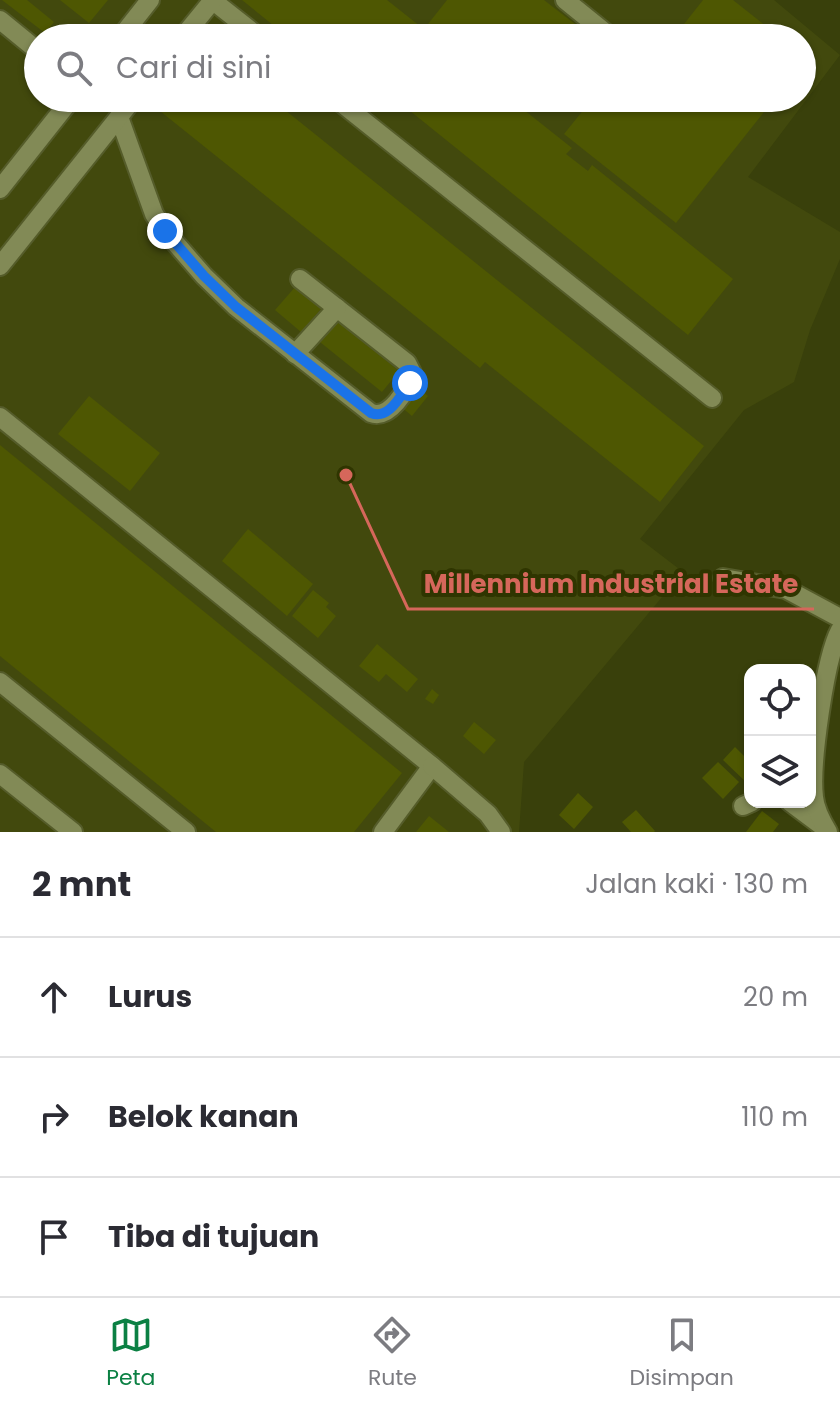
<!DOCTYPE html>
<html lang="id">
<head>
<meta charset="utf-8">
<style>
  :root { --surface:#fff; --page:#f2f2f3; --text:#2b2b33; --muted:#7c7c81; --line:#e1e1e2; --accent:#0b8043 }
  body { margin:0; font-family:Poppins,sans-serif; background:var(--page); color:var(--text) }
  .controls { position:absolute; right:24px; bottom:24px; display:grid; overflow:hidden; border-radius:16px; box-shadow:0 2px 6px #0004 }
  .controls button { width:72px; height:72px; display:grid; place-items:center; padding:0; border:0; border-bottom:2px solid var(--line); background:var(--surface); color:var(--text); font:40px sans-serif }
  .stop { position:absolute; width:24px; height:24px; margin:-18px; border:6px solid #1a73e8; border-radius:50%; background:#fff }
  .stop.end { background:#1a73e8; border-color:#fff; box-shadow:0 2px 8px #0008 }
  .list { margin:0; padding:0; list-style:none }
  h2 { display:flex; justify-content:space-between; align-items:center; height:104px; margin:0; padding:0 32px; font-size:34px }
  h2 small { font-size:26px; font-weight:400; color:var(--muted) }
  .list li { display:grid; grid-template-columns:52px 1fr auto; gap:24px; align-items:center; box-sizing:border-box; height:120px; padding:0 32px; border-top:2px solid var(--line) }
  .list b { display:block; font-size:30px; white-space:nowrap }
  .list em { font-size:26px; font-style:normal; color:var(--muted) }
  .icon { flex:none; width:44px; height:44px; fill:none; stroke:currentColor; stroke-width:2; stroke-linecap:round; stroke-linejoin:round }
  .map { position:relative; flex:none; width:840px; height:832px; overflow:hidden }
  .search { position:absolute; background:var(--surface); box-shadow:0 2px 6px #0004; left:24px; right:24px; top:24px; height:88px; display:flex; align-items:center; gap:20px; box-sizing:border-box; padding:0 28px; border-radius:44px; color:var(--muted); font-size:30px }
  .sheet { height:464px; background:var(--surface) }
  nav { display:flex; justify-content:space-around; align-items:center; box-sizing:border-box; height:112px; border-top:2px solid var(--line); background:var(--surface); font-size:22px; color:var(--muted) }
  nav a { display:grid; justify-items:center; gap:4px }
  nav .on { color:var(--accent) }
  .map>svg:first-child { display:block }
</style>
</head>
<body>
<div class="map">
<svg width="840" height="832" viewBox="0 0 840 832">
  <rect width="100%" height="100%" fill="#39400b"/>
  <path fill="#42490d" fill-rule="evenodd" d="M0 0H774L840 55 748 177 840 232V259L810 330 794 382 744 410 640 539 683 572 524 762 519 832H0ZM38 38H802V98H38Z"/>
  <g fill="#4e5702">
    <polygon points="2,0 27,0 54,22 45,33"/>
    <polygon points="60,0 108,0 89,23"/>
    <polygon points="242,0 387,0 435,38 320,38 308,29 301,38 289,38"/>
    <polygon points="447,0 544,0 593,38 447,38 428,24"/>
    <polygon points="703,0 733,0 781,38 673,38"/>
    <polygon points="154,98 270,98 704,446 660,502 485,362 480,368 150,103"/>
    <polygon points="394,98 509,98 572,148 566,154 588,171 592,165 733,279 688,335"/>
    <polygon points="524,98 550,98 540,110"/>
    <polygon points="593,98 775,98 676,223 564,134"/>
    <polygon points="296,286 321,309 301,332 275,310"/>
    <polygon points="333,317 399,371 382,392 315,338"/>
    <polygon points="420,389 428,396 412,416 400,406 412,392 415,395"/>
    <polygon points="89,396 160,453 130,491 58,434"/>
    <polygon points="0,445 402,773 354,832 216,832 0,656"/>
    <polygon points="248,529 313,584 287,616 222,561"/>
    <polygon points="313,590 329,603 326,607 336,616 318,638 292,616"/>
    <polygon points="377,644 418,679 407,692 386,674 379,682 359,666"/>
    <polygon points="432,689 439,695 433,704 425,699"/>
    <polygon points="474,722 496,740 484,754 463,736"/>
    <polygon points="735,747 750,762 750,782 748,784 723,760"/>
    <polygon points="718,762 739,782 723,799 702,778"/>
    <polygon points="578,793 593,807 574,829 559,815"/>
    <polygon points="636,810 655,831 654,832 631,832 622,822"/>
    <polygon points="762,811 779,824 773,832 746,832"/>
    <polygon points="429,816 449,832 416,832"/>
  </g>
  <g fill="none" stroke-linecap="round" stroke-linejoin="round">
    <defs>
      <g id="minor">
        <polyline points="212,0 260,38"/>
        <polyline points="565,0 612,38"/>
        <polyline points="0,20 38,51"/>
        <polyline points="120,38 150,0"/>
        <polyline points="182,38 213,0"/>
        <polyline points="335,98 712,398"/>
        <path d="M119 117 154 214 165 231 204 276 236 307 371 413C389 420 408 390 412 373L407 363 300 279"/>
        <polyline points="0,189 72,98"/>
        <polyline points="0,266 134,98"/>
        <polyline points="295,354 337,308"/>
        <polyline points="0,417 432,766 383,832"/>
        <polyline points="723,578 786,589 840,618"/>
        <polyline points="0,682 186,832"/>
        <polyline points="432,766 488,814 501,832"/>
        <polyline points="0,774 73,832"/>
        <polyline points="790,802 822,826"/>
        <polyline points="743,806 752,802"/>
        <path d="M828 832C822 822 815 809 814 797 810 765 825 658 840 630"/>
      </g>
    </defs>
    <use href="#minor" stroke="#555c2a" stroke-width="22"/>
    <use href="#minor" stroke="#828a56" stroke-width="18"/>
  </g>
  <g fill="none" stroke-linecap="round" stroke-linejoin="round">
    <path stroke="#1a73e8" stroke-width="10" d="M165 231 204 276 236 307 371 413C389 420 400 396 410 383"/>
  </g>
  <path fill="none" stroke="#d6675b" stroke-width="3" d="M346 475L408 609H814"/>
  <circle fill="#d6675b" stroke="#2f3500" stroke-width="3" cx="346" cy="475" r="8"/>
  <g font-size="26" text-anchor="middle" font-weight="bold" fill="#d6675b" stroke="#2f3500" stroke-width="8" stroke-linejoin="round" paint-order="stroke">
    <text x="611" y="593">Millennium Industrial Estate</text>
  </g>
</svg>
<div class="controls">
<button><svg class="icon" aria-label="locate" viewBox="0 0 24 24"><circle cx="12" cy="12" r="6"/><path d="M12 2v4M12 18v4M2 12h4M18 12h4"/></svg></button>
<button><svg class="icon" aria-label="layers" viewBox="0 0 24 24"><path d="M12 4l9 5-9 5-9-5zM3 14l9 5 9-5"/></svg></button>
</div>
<div class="stop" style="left:410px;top:383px"></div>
<div class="stop end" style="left:165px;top:231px"></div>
<div class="search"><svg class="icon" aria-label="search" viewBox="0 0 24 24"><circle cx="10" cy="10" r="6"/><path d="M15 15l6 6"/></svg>Cari di sini</div>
</div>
<section class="sheet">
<h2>2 mnt<small>Jalan kaki · 130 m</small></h2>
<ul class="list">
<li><svg class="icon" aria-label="ahead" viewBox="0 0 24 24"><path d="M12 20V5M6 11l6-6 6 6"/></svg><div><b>Lurus</b></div><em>20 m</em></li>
<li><svg class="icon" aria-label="right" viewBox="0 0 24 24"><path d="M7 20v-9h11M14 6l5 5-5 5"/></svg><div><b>Belok kanan</b></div><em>110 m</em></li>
<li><svg class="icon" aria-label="arrive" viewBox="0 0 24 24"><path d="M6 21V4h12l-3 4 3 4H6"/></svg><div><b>Tiba di tujuan</b></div></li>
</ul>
</section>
<nav>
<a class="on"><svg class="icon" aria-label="map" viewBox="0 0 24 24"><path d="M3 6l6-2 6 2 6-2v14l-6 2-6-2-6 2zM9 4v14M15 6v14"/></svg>Peta</a>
<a><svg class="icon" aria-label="directions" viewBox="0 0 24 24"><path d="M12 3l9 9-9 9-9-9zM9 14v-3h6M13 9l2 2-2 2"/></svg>Rute</a>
<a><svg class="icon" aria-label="saved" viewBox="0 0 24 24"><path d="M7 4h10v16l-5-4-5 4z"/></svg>Disimpan</a>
</nav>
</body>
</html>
